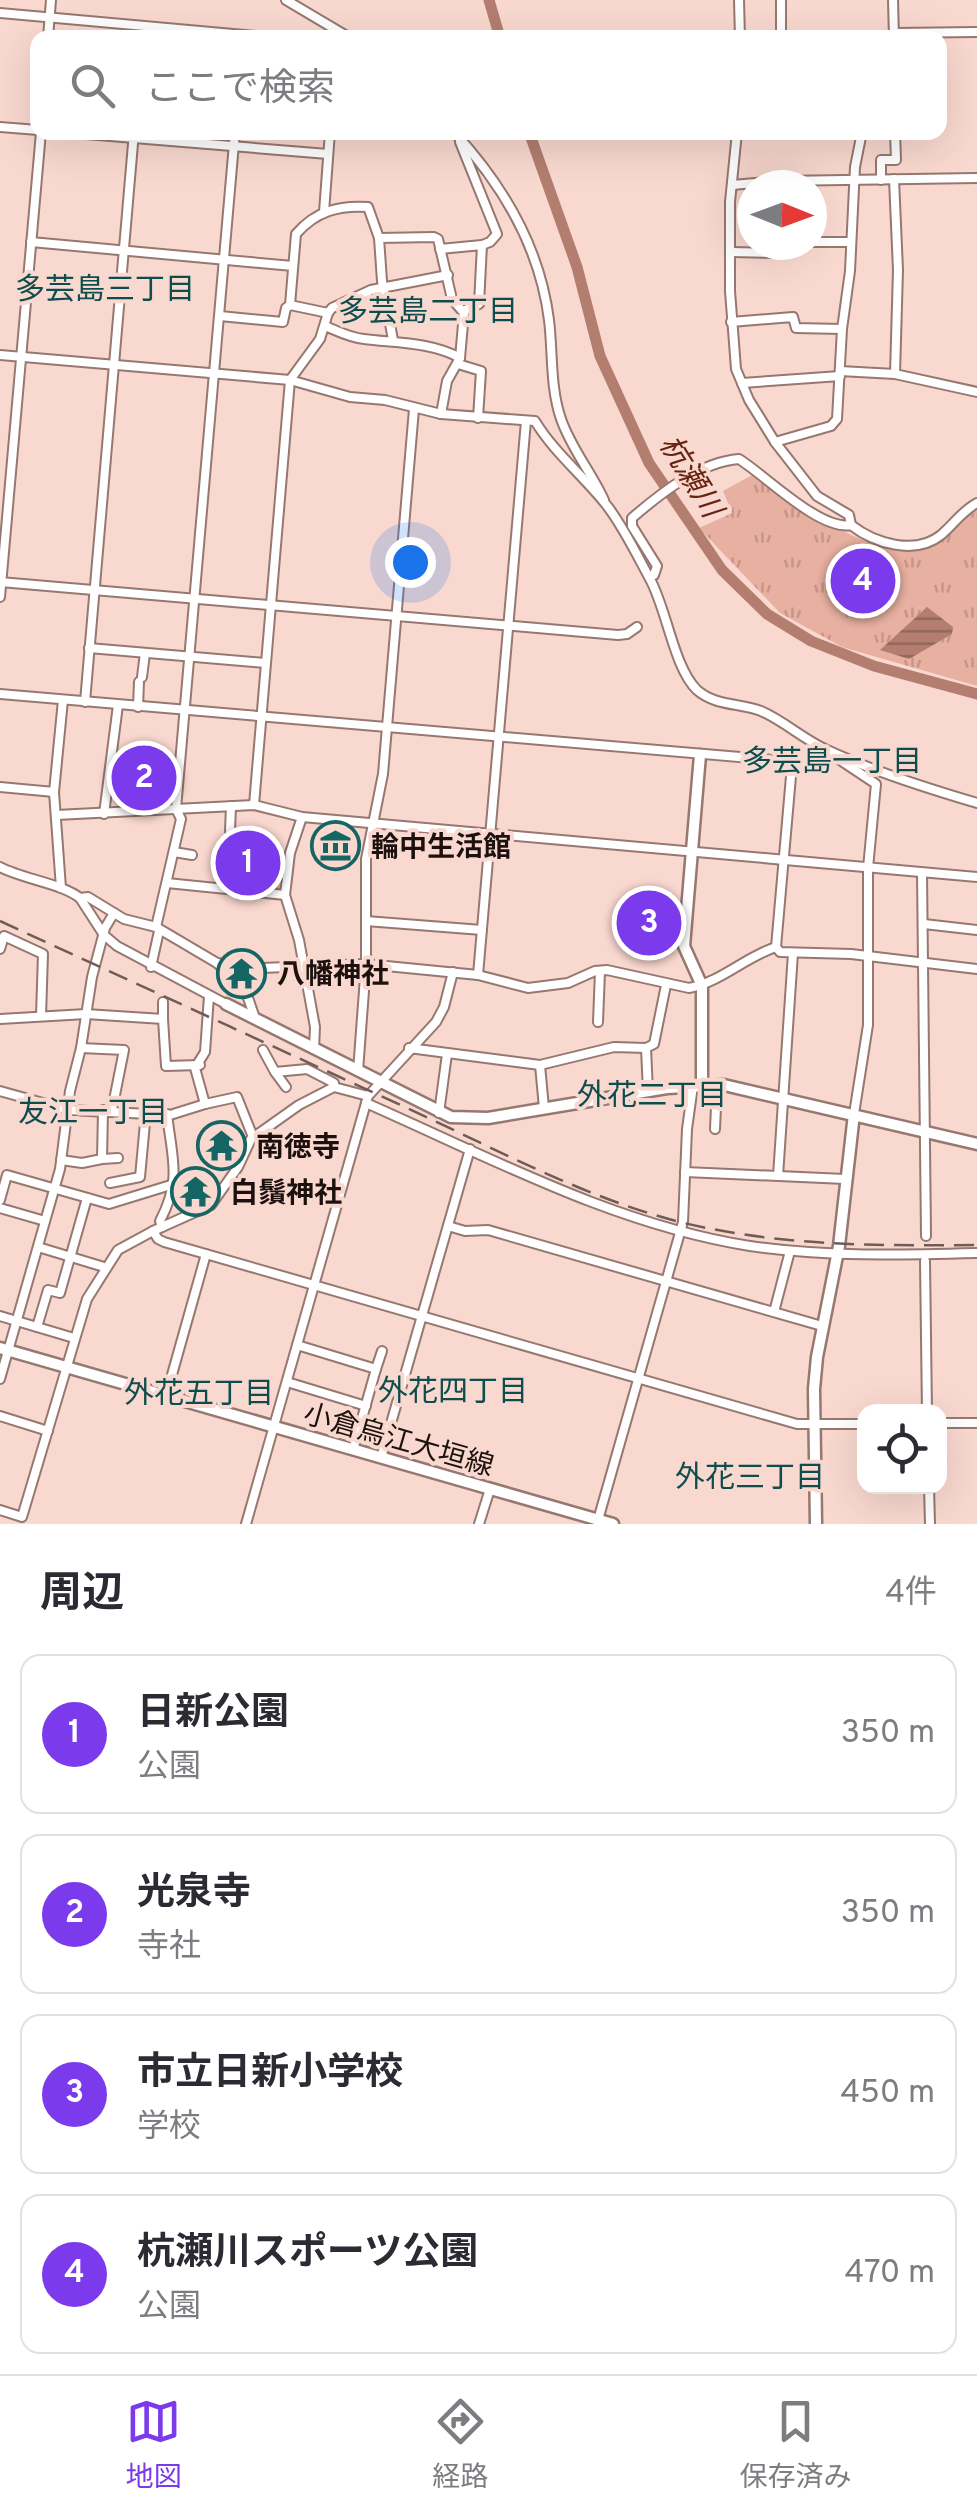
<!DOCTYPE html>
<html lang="ja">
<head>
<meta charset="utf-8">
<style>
  :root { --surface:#fff; --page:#f2f2f3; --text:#2b2b33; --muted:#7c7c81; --line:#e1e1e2; --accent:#7c3aed }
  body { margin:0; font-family:Overpass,"Noto Sans JP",sans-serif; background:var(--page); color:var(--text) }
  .controls { position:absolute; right:30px; bottom:30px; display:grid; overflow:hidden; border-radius:20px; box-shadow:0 10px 40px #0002 }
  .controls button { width:90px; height:90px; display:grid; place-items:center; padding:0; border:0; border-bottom:2px solid var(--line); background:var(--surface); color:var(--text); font:50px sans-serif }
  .compass { position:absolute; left:737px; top:170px; width:90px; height:90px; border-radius:50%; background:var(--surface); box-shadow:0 10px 40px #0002; rotate:91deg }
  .you { position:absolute; left:410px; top:562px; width:35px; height:35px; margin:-25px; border:8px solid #fff; border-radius:50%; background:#1a73e8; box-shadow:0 0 0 15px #1a73e833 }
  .badge { display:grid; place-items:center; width:65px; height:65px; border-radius:50%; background:var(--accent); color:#fff; font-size:32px; font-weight:700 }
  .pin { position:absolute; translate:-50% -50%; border:5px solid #fff; box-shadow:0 2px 10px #0006 }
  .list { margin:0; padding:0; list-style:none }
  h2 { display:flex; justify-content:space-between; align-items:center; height:130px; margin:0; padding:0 40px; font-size:42px }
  h2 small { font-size:32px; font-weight:400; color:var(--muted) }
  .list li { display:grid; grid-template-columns:65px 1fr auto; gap:30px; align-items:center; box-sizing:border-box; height:160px; margin:0 20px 20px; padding:0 20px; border:2px solid var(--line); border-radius:20px }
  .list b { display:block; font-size:38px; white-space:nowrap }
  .list p { margin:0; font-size:32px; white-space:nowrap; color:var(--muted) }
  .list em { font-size:32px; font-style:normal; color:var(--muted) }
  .icon { flex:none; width:55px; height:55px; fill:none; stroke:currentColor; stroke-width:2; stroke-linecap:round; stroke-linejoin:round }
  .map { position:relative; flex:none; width:977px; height:1524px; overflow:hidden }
  .search { position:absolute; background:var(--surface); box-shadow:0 10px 40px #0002; left:30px; right:30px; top:30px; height:110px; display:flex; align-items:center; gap:25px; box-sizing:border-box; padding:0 35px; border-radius:20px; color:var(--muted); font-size:38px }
  .sheet { height:850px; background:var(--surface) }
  nav { display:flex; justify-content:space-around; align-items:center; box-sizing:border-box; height:140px; border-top:2px solid var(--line); background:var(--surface); font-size:28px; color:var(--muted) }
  nav a { display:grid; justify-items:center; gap:5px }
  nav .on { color:var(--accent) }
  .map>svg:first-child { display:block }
</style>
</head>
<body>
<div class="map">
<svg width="977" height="1524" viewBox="0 0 977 1524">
  <defs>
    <pattern id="park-tufts" width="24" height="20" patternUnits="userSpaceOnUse" patternTransform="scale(2.5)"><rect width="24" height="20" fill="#e7b0a0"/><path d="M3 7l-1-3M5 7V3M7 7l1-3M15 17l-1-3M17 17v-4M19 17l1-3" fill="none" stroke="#c69689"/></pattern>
    <pattern id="water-rules" width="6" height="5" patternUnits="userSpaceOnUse" patternTransform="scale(2.5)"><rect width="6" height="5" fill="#b37e70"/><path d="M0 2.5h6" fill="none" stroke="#91665a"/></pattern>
  </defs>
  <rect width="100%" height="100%" fill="#f9d8cf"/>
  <g fill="url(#park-tufts)">
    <path d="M754 474C792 501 879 566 929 547 949 540 958 520 977 510V686L842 647 780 613 699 528 732 513 723 491Z"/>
    <polygon points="240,851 257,852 257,874 280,875 280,891 237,887"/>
  </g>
  <polygon fill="url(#water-rules)" points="927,607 953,627 952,634 909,659 880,650"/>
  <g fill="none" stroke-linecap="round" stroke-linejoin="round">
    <g stroke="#b37e70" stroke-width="11">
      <polyline points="489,0 500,38"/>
      <polyline points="529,132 577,267 600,356 649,463 722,570 767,614 811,641 874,666 977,694"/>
    </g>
    <defs>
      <g id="street">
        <polyline points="286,0 350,38"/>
        <polyline points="739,0 740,38"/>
        <polyline points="781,0 781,38"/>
        <polyline points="893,0 894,38"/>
        <polyline points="0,13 278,38"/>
        <polyline points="894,33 977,32"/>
        <polyline points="48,38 51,0"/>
        <polyline points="0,127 38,130"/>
        <polyline points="61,132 328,154"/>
        <path d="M454 132C503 185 540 248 549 320 553 353 550 387 561 419 571 448 591 472 604 500"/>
        <polyline points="460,142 497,234 490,242 482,245"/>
        <polyline points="894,179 898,270 895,374 977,392"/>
        <polyline points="881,180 881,160 896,160 895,132"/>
        <polyline points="732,185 779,181 977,178"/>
        <polyline points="324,212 330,132"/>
        <polyline points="31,242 293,266"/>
        <polyline points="812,242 849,242"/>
        <polyline points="440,249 482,245 479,304 463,311"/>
        <polyline points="731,252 775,253 777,245"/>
        <polyline points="290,305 328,313"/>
        <path d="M220 316 283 322 286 308 290 305 296 234C316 211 339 205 368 207L379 238"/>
        <polyline points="731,322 793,317 796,328 842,329"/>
        <path d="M325 326C337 331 351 338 364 339 395 343 432 342 460 358"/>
        <polyline points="393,340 382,281 379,238 434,237 438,239 452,299 464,313 460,358 447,381 441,414"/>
        <path d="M0 355 290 380 350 397 385 400 441 414 535 421C555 454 585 477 608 507 624 528 638 557 650 579 667 610 674 668 697 690 715 706 740 703 761 711 784 721 803 739 827 750 875 772 926 788 977 803"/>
        <polyline points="458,364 481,371 478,418"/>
        <polyline points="840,371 895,374"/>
        <polyline points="742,383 840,376"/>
        <polyline points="775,442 831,426 837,419 842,329 850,271 855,167 862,132"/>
        <path d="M851 525C874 543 915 556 941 535 954 524 962 511 977 503"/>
        <path d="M649 576 654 575 657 566 632 526V518C661 493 700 462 739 459 765 475 820 531 851 525L849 515 817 496 775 442 749 400 736 369 730 291V202L737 132"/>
        <polyline points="0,582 618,635 627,634 637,627"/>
        <polyline points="0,597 41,132"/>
        <polyline points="89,648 265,663"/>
        <polyline points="142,677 145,653"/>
        <polyline points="0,694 786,761 792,765 776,947"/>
        <polyline points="85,702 134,132"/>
        <polyline points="138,707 139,682"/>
        <polyline points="840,760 876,784 868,868 868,1025 854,1114"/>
        <polyline points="0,787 54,792"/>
        <polyline points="254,805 290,380 320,339 328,313 332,308 371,290 448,275"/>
        <polyline points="104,814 118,705"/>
        <polyline points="56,815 254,805 302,817 977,877"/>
        <polyline points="302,817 290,853 285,895 299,940 315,1027 314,1049"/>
        <polyline points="230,831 231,806"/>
        <polyline points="174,852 192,855"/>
        <path d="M0 867C23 879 63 884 80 898L88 897 124 919 156 927 217 963 261 968 366 964 478 975 528 988 568 983 595 971 607 970 689 988C721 982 745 957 776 947L780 952 851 954 977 969"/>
        <polyline points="922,873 926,1236"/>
        <polyline points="167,883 285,895"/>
        <polyline points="61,888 54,792 63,700"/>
        <polyline points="80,898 104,935 117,946 226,1004"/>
        <polyline points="366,921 482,930"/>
        <polyline points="924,924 977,930"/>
        <polyline points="156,927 181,819 176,809 235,132"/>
        <polyline points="0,949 4,936 43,954 41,1016"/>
        <polyline points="217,963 246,992 255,1018"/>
        <polyline points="151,967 159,931"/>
        <polyline points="478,975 526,421"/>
        <polyline points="163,1002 163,1019"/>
        <polyline points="0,1019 86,1014 163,1019 166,1066 200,1065"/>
        <polyline points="598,1022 600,971"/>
        <polyline points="81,1048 124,1050 112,1110"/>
        <polyline points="409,1048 540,1065 614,1047 646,1048"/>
        <polyline points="263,1050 275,1072 307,1069 334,1083 334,1087"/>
        <polyline points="540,1065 544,1108"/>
        <polyline points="358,1071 366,964 366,859 383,774 414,409"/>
        <polyline points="275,1072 286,1087"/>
        <polyline points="0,1091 68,1110 170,1115 205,1104 195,1068 205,1052 209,996"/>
        <polyline points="648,1092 646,1048 654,1044 666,985"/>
        <path d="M366 1103C489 1157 615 1225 750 1246 825 1257 901 1255 977 1253"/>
        <polyline points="205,1104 237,1097 253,1137"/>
        <polyline points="439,1113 447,1054"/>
        <polyline points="715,1129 717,1085"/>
        <polyline points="102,1159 118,1158"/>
        <polyline points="61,1160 82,1163 102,1159 103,1110"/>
        <polyline points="685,1172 845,1179"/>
        <polyline points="778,1176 793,953"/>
        <polyline points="110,1183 140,1177 146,1112"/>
        <polyline points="0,1200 7,1175 109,1204 174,1184"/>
        <polyline points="0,1208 45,1221"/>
        <polyline points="448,1226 465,1231 488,1230 822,1326"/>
        <path d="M162 1227 160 1221C182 1179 172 1159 167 1114"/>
        <polyline points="153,1231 211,1205 238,1167 251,1139 299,1105 334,1087 368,1096"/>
        <polyline points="38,1247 104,1267"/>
        <polyline points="925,1261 927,1412"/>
        <polyline points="774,1312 790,1251"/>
        <polyline points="0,1316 74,1338"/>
        <polyline points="37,1327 48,1290 60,1293 87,1198"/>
        <polyline points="297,1345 376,1369 353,1450"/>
        <polyline points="376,1369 382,1351"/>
        <polyline points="0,1379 60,1169 70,1091 81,1048 92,977 105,928 114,913"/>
        <polyline points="287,1382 366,1406"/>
        <polyline points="166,1396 206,1254"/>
        <polyline points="0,1416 48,1431"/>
        <polyline points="940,1423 977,1423"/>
        <polyline points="381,1458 470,1149"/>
        <polyline points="929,1486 930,1524"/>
        <polyline points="0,1510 22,1517 87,1299 118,1250 153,1231 158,1239 164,1242 797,1424 864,1424"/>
        <polyline points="598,1520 683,1222 687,1129 693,1086"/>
        <polyline points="246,1524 368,1096 436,1022 444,1007 453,972"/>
        <polyline points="479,1524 490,1489"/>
      </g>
      <g id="secondary">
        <polyline points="700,755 684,946 702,986 702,1085"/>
        <polyline points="226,1004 451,1117 488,1118 667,1088 724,1085 977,1144"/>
        <polyline points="0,1348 613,1524"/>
        <polyline points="816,1524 814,1389 817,1357 839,1246 854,1114"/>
      </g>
    </defs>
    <use href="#street" stroke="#967870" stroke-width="12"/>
    <use href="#secondary" stroke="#967870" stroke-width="15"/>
    <use href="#street" stroke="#fff" stroke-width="8"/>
    <use href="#secondary" stroke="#fff" stroke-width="10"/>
    <path stroke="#6f5c57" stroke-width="2.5" stroke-dasharray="20 10" stroke-linecap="butt" d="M0 921C135 983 270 1045 405 1107 496 1149 587 1199 684 1223 781 1246 878 1246 977 1245"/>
  </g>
  <defs>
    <symbol id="museum-ring" viewBox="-11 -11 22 22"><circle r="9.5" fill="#f9d8cf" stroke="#166565" stroke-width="1.5"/><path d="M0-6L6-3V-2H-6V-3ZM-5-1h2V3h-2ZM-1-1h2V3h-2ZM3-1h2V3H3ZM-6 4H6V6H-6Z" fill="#166565"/></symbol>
    <symbol id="temple-ring" viewBox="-11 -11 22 22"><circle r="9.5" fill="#f9d8cf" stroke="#166565" stroke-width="1.5"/><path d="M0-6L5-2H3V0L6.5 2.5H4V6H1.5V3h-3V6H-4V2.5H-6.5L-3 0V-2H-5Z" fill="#166565"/></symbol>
  </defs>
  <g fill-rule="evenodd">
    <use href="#museum-ring" x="308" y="818" width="55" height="55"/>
    <use href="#temple-ring" x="214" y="946" width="55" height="55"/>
    <use href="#temple-ring" x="194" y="1118" width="55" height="55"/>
    <use href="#temple-ring" x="168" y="1164" width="55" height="55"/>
  </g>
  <g text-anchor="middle" stroke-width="8" stroke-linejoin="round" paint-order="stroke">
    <g font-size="28" font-weight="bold" fill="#1c110e" stroke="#f9d8cf" text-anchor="start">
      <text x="371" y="856">輪中生活館</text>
      <text x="277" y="983">八幡神社</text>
      <text x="256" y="1156">南徳寺</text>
      <text x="230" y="1202">白鬚神社</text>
    </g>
    <g font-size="28" fill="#1c110e" stroke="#f9d8cf">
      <text transform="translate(399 1439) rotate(16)" y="10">小倉烏江大垣線</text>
    </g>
    <g font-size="30" fill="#0e4d4d" stroke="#f9d8cf">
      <text x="105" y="299">多芸島三丁目</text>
      <text x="428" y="321">多芸島二丁目</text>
      <text x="832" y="771">多芸島一丁目</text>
      <text x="652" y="1105">外花二丁目</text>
      <text x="93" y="1122">友江一丁目</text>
      <text x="453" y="1401">外花四丁目</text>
      <text x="199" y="1403">外花五丁目</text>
      <text x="750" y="1487">外花三丁目</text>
    </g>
    <g font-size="30" font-style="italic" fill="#672412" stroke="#f9d8cf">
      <text transform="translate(691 476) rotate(58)" y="10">杭瀬川</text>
    </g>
  </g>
</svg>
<div class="controls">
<button><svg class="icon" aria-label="locate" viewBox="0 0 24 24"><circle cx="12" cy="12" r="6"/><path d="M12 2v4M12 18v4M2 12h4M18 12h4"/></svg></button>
</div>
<svg class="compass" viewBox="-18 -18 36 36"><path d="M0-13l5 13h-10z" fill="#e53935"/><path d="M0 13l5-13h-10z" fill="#7c7c81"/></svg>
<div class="you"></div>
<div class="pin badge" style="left:248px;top:863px">1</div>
<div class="pin badge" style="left:144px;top:778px">2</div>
<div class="pin badge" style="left:649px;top:923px">3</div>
<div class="pin badge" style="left:863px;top:581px">4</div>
<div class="search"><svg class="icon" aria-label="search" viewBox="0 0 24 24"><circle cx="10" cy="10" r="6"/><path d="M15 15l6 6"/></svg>ここで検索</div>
</div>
<section class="sheet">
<h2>周辺<small>4件</small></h2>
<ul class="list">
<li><span class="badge">1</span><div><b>日新公園</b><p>公園</p></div><em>350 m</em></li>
<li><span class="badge">2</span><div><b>光泉寺</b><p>寺社</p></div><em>350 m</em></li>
<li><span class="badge">3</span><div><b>市立日新小学校</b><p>学校</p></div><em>450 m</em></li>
<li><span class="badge">4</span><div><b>杭瀬川スポーツ公園</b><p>公園</p></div><em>470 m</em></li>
</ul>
</section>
<nav>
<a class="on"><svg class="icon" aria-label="map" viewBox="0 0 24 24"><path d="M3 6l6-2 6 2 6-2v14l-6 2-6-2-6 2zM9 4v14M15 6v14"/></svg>地図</a>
<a><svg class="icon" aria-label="directions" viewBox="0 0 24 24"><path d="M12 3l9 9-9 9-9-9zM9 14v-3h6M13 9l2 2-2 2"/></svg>経路</a>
<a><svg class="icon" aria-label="saved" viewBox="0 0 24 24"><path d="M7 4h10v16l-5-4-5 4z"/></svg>保存済み</a>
</nav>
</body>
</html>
